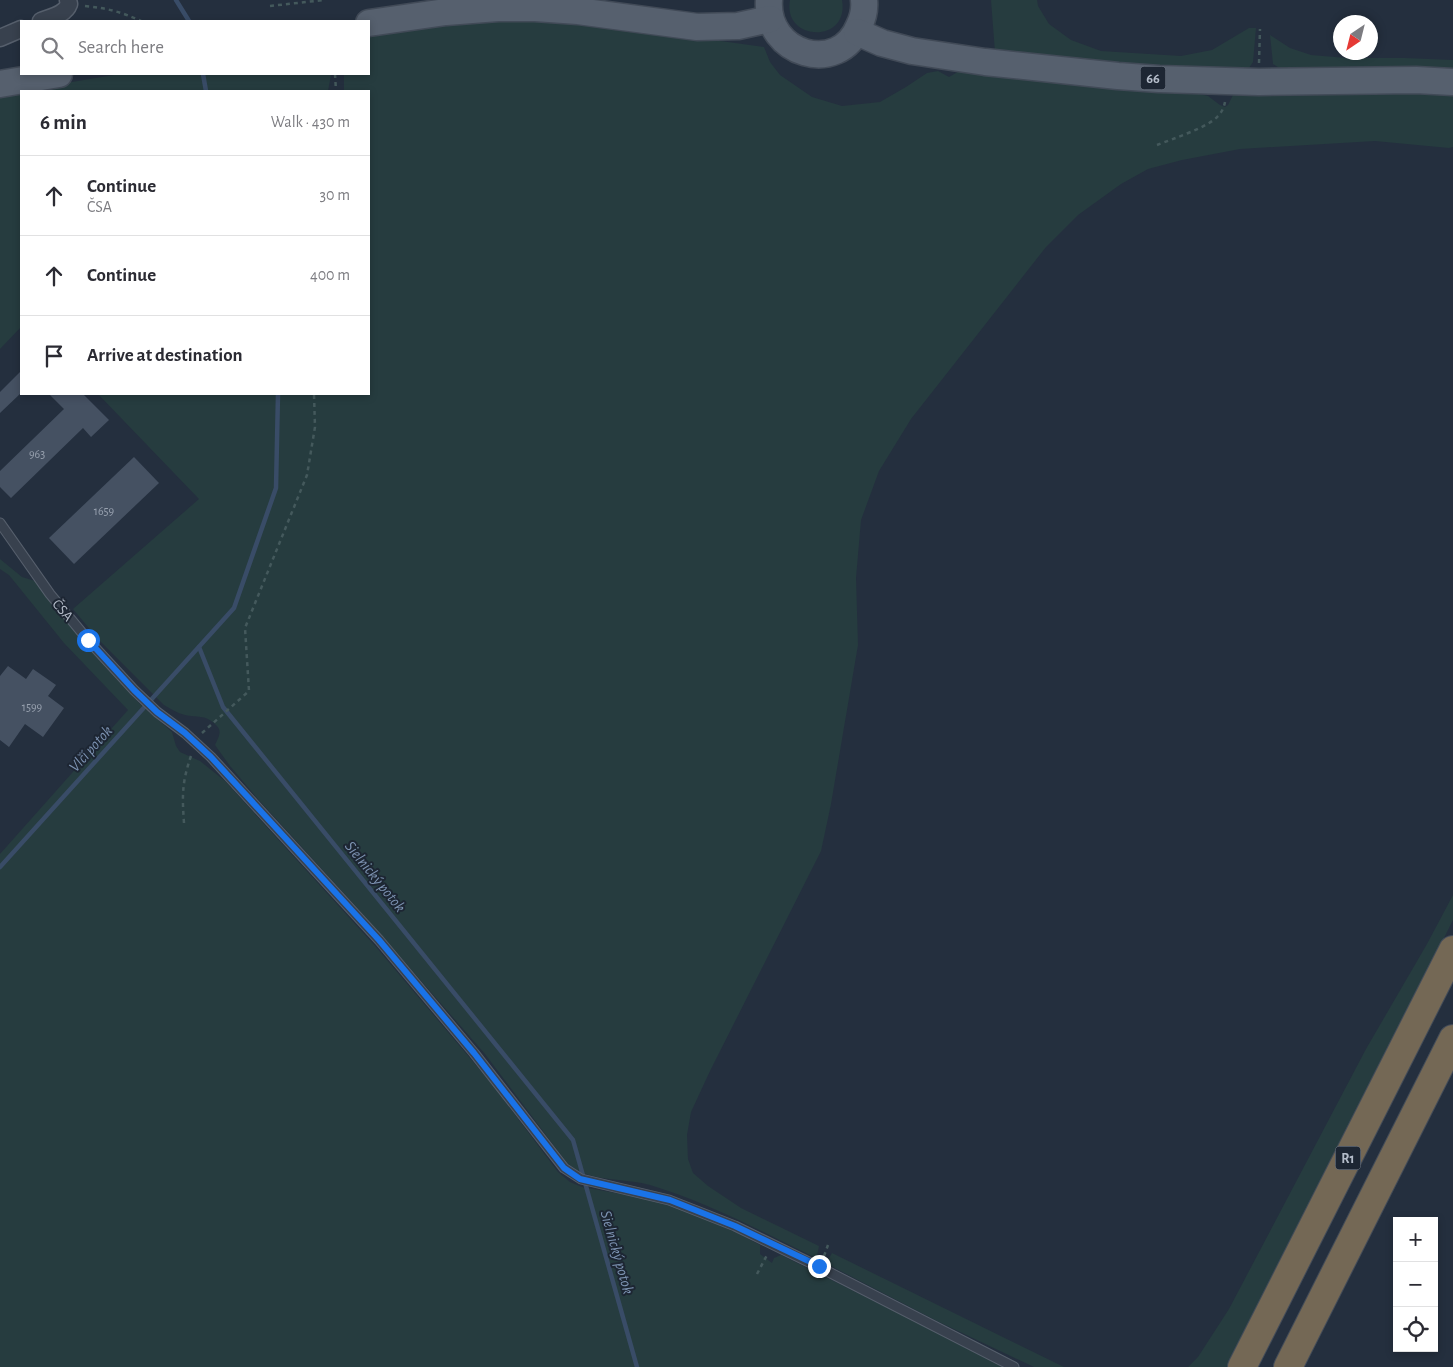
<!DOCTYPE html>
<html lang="en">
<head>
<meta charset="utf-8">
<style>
  :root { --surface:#fff; --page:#f2f2f3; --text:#2b2b33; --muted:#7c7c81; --line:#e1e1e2 }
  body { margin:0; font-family:"Alegreya Sans",sans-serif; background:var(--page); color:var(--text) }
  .controls { position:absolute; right:15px; bottom:15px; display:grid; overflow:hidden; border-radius:0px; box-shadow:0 2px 8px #0003 }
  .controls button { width:45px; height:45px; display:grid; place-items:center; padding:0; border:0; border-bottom:1px solid var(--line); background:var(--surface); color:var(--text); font:25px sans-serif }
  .compass { position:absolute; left:1333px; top:15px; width:45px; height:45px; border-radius:50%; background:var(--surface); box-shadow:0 2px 8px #0003; rotate:215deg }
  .stop { position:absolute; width:15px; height:15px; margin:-11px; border:4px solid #1a73e8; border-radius:50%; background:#fff }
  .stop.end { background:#1a73e8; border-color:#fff; box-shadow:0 1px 5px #0008 }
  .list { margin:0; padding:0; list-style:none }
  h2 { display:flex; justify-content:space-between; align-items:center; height:65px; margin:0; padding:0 20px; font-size:21px }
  h2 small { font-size:16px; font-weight:400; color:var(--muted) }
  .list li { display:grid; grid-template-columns:32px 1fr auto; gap:15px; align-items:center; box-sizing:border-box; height:80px; padding:0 20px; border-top:1px solid var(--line) }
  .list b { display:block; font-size:19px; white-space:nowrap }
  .list p { margin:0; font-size:16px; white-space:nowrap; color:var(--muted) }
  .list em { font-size:16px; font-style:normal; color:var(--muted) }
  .icon { flex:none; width:28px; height:28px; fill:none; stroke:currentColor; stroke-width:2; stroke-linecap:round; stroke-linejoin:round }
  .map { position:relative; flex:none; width:1453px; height:1367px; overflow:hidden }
  .search { position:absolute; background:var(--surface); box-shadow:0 2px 8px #0003; left:20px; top:20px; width:350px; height:55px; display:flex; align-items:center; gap:12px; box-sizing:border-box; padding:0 18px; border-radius:0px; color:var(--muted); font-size:19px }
  .panel { position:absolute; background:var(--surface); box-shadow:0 2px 8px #0003; left:20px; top:90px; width:350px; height:305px; border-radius:0px }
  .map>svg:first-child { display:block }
</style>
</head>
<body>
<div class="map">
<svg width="1453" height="1367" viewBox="0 0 1453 1367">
  <rect width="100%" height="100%" fill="#242f3e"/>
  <g fill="#263c3f">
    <path d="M790 0H842C850 44 782 42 790 0Z"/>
    <polygon points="991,0 1037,0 1038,6 1049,24 1071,40 1101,51 1181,56 1212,50 1249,28 1256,28 1253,62 1249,68 1119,65 995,52"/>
    <path d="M511 18 605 25 764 47 770 62 780 75 812 97 842 106 880 102 906 87 927 73 938 71 949 77 963 69 1191 92 1208 96 1220 105 1225 107 1228 105 1233 95 1237 94 1395 91 1453 94V147L1449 148 1375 141 1240 149 1182 160 1148 169 1121 184 1078 215 1046 247 911 419 879 471 861 520 856 578 858 645 831 804 821 851 710 1071 691 1112 687 1135 688 1159 693 1173 708 1186 741 1208 819 1246 817 1256 814 1257C761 1231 707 1202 650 1185 628 1179 604 1181 583 1173 577 1171 572 1167 567 1163L485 1054 360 911 257 798 230 766 215 745C219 736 223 731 215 724 204 714 198 718 185 715 177 713 171 709 164 705L98 639 73 609 199 499 98 394H369V91H344V74H369V34Z"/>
    <polygon points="1270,35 1290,48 1311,55 1347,58 1405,58 1453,60 1453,72 1281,69 1273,64"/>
    <polygon points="120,74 331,74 331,75 328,91 21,91 21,327 0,349 0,94"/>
    <polygon points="0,559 22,577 35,581 76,633 111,673 139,703 172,732 176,746 180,752 200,761 225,781 376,947 491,1083 558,1172 570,1182 582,1187 655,1200 689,1211 737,1233 760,1245 760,1254 772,1263 774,1258 781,1255 900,1314 1003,1367 0,1367 0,854 128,710 64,643 9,575 0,569"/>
    <polygon points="1453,895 1453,920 1228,1367 1188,1367 1198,1357 1229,1309 1366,1049 1427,944"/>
    <polygon points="832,1253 1064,1367 1034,1367 937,1321 831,1266 828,1260"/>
  </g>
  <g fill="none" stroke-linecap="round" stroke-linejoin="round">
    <g stroke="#394c67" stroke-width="4.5">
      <polyline points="176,0 189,21"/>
      <polyline points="203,74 206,91"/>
      <polyline points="199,647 223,707 573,1140 637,1367"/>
      <polyline points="0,867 234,608 276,488 278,394"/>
    </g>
  </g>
  <g fill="#455162">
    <polygon points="21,371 21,393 0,413 0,392"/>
    <polygon points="49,394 83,394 109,420 91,437 83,428 11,498 0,487 0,471 64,409"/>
    <polygon points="134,457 159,483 74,564 49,538"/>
    <polygon points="8,666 26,679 33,669 56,685 48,696 64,708 43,737 25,724 9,747 0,740 0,676"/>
  </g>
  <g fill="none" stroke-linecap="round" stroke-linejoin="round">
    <defs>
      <polyline id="lane" points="0,523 50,594 88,640 134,690 157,712 185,733 211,757 379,940 474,1053 564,1168 581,1179 669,1200 735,1226 819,1267 1014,1367"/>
      <g id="street">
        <path d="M41 21C51 17 65 15 69 4L68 0"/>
        <polyline points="0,38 21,29"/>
      </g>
      <g id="primary">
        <path d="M769 0C765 55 839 76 859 26 863 18 865 9 864 0"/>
        <polyline points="369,23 446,12 498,8 535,8 578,11 697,27 738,26 770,19"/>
        <polyline points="857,32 882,43 912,51 985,62 1118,76 1159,79 1259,82 1416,80 1453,82"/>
        <polyline points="0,84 59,74"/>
      </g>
      <g id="highway">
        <polyline points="1242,1367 1453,950"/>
        <polyline points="1288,1367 1453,1039"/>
      </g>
    </defs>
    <use href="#lane" stroke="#565f6c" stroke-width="11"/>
    <use href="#street" stroke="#565f6c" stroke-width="19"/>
    <use href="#primary" stroke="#414a57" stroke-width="29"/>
    <use href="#highway" stroke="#434c59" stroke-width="30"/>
    <g stroke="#44595c" stroke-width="2.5" stroke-dasharray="4 4" stroke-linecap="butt">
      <path d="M85 6C106 8 122 12 141 21"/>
      <polyline points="270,6 324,0"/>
      <polyline points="1259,63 1260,29"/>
      <polyline points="335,74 336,91"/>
      <path d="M1157 145C1172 139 1209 127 1218 116 1222 112 1224 107 1225 102"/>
      <polyline points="202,733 249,691 245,628 307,475 315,427 314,394"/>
      <path d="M184 823C182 795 182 782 191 756"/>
      <polyline points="824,1256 828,1245"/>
      <polyline points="757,1274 767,1255"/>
    </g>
    <use href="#lane" stroke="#38414e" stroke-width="9"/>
    <use href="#street" stroke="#38414e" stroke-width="16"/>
    <use href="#primary" stroke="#56606e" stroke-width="26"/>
    <use href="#highway" stroke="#746855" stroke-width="28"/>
  </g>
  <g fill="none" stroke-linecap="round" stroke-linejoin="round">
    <polyline stroke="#1a73e8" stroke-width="6" points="88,640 134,690 157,712 185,733 211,757 379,940 474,1053 564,1168 580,1179 670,1200 735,1226 819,1266"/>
  </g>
  <g text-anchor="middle" stroke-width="4" stroke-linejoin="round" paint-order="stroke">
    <g font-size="12" fill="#98a1af">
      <text x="37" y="458">963</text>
      <text x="104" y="515">1659</text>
      <text x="32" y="711">1599</text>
    </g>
    <g fill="#1d2633" stroke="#878f9c" stroke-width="1">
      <rect x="1140.5" y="66.5" width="25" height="23" rx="4"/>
      <rect x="1335.5" y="1146.5" width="25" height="23" rx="4"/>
    </g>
    <g font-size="14" font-weight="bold" fill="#b4bcc9">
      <text x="1153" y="83">66</text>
      <text x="1348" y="1163">R1</text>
    </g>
    <g font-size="15" fill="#b4bcc9" stroke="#1d2633">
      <text transform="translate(63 610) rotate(50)" y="5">ČSA</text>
    </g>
    <g font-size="16" font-style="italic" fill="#7c92b1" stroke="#1d2633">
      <text transform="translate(90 748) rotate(-48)" y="6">Vlčí potok</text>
      <text transform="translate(376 876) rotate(51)" y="6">Sielnický potok</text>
      <text transform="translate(618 1252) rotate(74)" y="6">Sielnický potok</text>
    </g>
  </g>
</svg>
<div class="controls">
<button>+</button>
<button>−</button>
<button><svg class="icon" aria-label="locate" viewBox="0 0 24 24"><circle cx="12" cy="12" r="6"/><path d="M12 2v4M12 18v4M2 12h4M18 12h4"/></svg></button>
</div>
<svg class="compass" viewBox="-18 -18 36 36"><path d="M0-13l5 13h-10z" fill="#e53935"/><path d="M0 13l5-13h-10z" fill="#7c7c81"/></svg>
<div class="stop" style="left:88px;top:640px"></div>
<div class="stop end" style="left:819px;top:1266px"></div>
<div class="search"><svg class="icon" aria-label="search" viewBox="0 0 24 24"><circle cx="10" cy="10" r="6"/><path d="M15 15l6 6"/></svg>Search here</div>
<section class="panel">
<h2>6 min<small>Walk · 430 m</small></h2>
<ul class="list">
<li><svg class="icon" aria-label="ahead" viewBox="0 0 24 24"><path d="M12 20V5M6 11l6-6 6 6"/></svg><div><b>Continue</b><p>ČSA</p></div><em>30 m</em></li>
<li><svg class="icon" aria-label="ahead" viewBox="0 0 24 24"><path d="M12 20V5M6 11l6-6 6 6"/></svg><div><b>Continue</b></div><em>400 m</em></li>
<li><svg class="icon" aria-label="arrive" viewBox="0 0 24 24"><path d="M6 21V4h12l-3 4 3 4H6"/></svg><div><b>Arrive at destination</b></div></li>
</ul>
</section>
</div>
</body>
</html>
